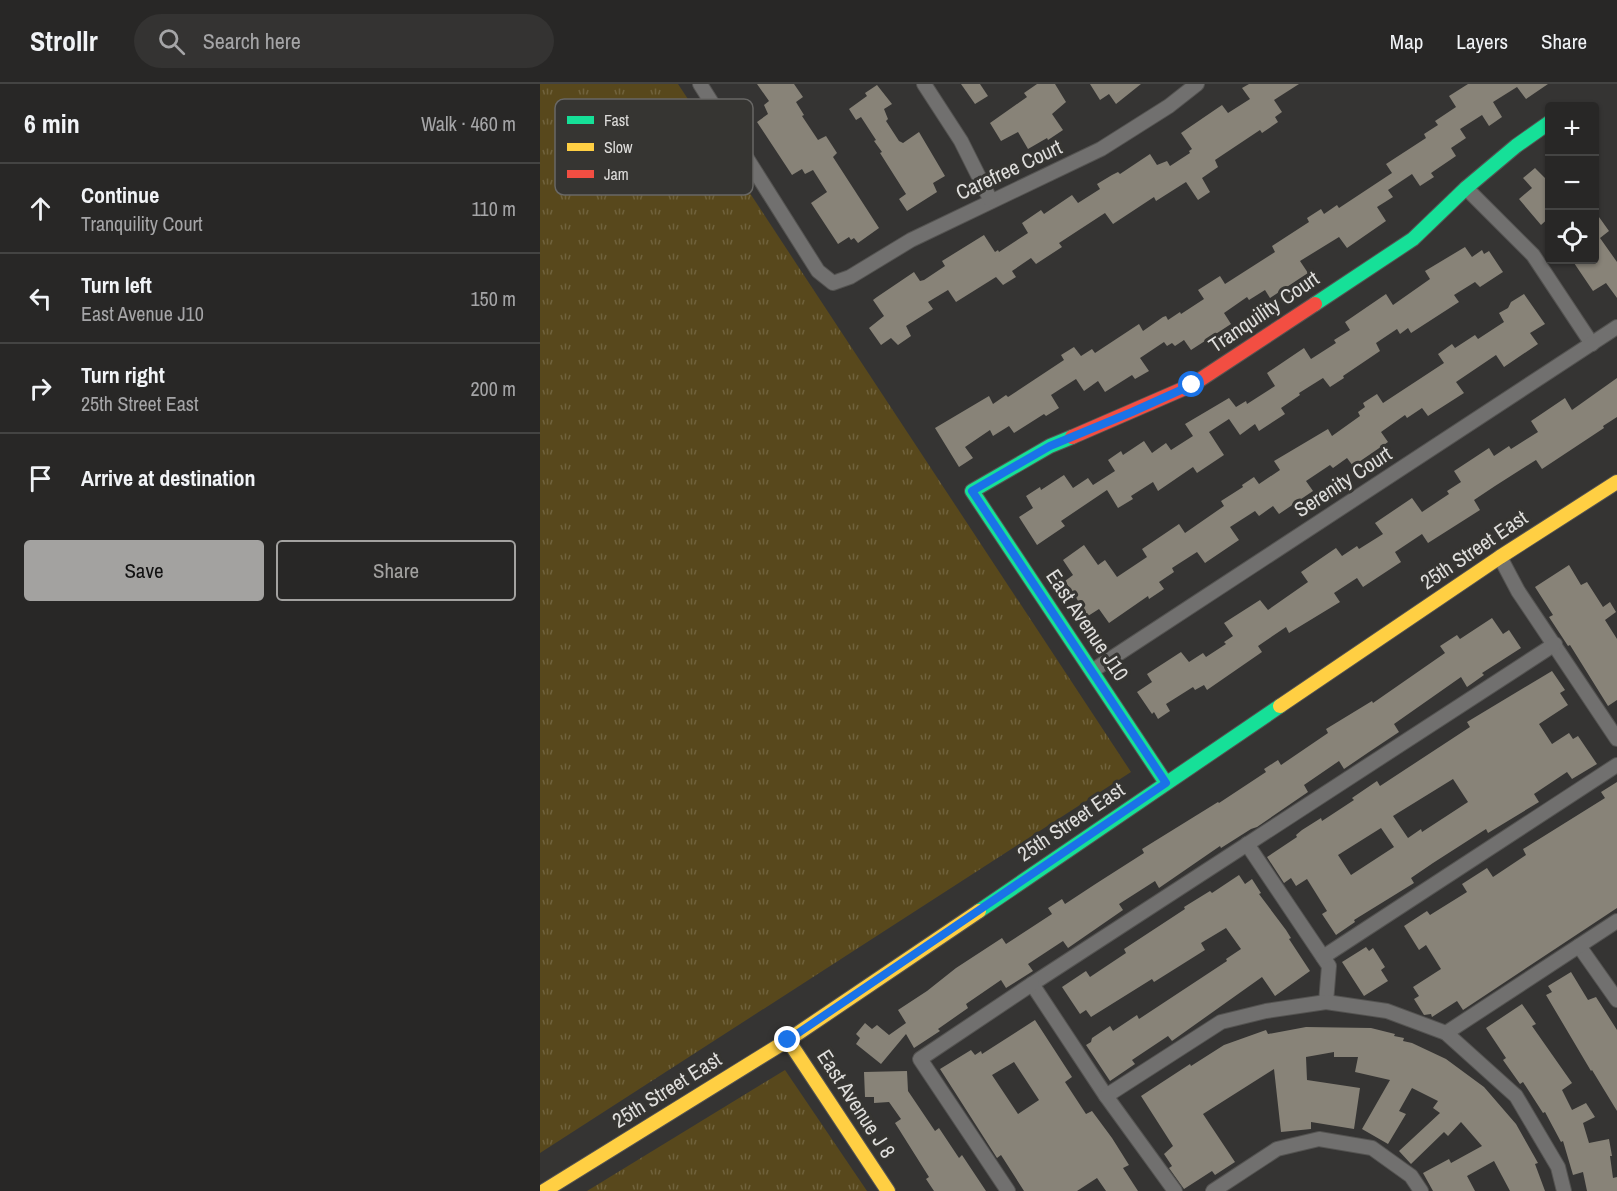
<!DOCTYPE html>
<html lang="en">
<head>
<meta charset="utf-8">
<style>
  :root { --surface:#282726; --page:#343332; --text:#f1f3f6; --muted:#a5a5a7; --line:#444443; --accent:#a3a2a0 }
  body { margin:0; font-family:"Archivo Narrow",sans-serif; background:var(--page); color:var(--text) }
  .controls { position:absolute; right:18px; top:18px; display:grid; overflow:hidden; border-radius:6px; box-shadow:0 2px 4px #0004 }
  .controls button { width:54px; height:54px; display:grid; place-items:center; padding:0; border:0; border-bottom:2px solid var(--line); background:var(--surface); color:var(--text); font:30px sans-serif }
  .stop { position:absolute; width:18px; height:18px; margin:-14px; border:4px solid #1a73e8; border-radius:50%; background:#fff }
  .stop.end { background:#1a73e8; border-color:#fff; box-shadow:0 2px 6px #0008 }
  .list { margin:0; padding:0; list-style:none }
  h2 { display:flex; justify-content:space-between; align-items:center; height:78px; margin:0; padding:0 24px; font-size:26px }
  h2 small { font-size:20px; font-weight:400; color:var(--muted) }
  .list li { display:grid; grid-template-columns:39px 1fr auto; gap:18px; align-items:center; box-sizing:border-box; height:90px; padding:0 24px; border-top:2px solid var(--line) }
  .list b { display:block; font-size:22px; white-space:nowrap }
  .list p { margin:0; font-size:20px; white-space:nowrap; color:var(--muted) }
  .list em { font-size:20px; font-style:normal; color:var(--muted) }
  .actions { display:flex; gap:12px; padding:18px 24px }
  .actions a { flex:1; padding:14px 0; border:2px solid var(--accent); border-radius:6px; text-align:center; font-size:21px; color:var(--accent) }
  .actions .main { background:var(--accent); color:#111 }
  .icon { flex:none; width:33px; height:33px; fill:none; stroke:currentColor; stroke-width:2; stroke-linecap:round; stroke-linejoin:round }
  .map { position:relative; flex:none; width:1077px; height:1107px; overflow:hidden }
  header { display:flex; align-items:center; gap:36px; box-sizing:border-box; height:84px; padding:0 30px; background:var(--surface); border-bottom:2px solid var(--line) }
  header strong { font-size:28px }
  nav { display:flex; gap:33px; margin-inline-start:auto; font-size:21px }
  .search { width:420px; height:54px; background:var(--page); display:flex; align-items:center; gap:15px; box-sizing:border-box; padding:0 21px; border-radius:33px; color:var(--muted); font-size:22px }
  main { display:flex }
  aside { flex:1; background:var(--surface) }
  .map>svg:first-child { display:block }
</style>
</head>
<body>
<header>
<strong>Strollr</strong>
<div class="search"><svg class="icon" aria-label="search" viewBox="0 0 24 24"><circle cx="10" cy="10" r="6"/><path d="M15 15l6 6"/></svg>Search here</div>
<nav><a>Map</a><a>Layers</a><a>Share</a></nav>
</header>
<main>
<aside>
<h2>6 min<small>Walk · 460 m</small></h2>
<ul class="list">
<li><svg class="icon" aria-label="ahead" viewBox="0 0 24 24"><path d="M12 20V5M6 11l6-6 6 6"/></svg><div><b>Continue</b><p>Tranquility Court</p></div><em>110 m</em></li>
<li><svg class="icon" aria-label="left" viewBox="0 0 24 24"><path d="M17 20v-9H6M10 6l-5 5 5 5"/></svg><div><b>Turn left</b><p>East Avenue J10</p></div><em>150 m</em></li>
<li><svg class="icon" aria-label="right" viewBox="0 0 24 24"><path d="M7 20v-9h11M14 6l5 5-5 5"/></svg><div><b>Turn right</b><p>25th Street East</p></div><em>200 m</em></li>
<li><svg class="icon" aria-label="arrive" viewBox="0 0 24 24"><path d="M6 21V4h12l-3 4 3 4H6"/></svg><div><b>Arrive at destination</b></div></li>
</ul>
<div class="actions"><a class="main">Save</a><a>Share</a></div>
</aside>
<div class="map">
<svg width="1077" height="1107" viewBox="0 0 1077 1107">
  <defs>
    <pattern id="grass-tufts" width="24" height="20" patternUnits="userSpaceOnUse" patternTransform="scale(1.5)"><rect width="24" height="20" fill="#58481c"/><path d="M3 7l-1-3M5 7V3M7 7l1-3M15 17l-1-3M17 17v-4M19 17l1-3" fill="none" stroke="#70623c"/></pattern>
  </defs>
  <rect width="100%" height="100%" fill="#353433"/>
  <g fill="url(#grass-tufts)">
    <polygon points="0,0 138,0 591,688 0,1069"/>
    <polygon points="245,986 327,1107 47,1107"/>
  </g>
  <g fill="#888378" fill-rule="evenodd">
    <polygon points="217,0 254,0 263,13 256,18 264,31 262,32 278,56 286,52 297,69 293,73 339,144 318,159 314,154 311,156 309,153 298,160 271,119 287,108 273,86 265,90 262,85 252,91 217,38 228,30 224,21 229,17"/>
    <polygon points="421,0 440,0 448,12 435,20"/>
    <polygon points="497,0 515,0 526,18 512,30 523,46 508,56 507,54 488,65 478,48 461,57 450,39 487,13 484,9"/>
    <polygon points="550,0 601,0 576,20 569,10 560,16"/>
    <polygon points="709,0 759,0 734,16 742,28 735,33 738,38 722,49 720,46 675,76 678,83 662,94 670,108 658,116 646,98 616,117 614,113 573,140 565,129 519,159 522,163 496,180 491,174 472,187 476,193 463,201 456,193 416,218 408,206 388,218 393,225 366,242 371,252 358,261 351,254 341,261 329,244 344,232 333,216 337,213 374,188 380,197 384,196 405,182 402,177 444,151 455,168 458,166 459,168 488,149 482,139 501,126 504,130 532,111 538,119 560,105 557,100 572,91 578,88 580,90 610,70 617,81 627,77 630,82 650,69 649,67 652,65 641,49 682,21 688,29 710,15 702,4"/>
    <polygon points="928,0 1008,0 986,15 977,3 953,18 962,33 949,42 942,31 920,45 926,54 911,64 916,72 891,89 894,93 880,102 872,90 848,106 853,113 837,123 846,137 807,164 799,153 760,177 768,189 730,214 725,206 709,216 707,213 684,229 691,240 668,255 651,266 644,256 635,262 632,259 627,262 624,258 600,274 609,287 595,295 592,291 565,308 558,297 544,307 536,295 511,311 519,324 506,332 504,330 474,349 469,342 453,352 450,346 425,363 433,374 419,383 395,344 449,312 453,320 466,311 468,313 524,276 521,271 534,263 541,272 552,265 555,269 599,240 603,247 623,233 626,232 628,236 640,228 641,230 664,215 658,206 680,192 685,200 735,168 732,162 769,138 767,134 781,125 784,130 797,121 799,124 852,89 846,80 886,54 884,50 898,41 895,37 916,23 909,12"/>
    <polygon points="337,1 352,20 344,25 348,35 346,37 359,57 363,59 379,48 405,92 393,99 397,108 367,127 359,115 366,110 340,69 342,68 334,57 336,56 321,33 316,36 309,25 327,12 325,9"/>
    <polygon points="995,84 1010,99 1010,133 1001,141 979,115 992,104 983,94"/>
    <polygon points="1054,126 1069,147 1060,154 1077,178 1077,214 1066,199 1053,207 1032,176 1054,176"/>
    <polygon points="925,163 932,173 942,166 944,170 949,167 963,188 940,203 935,198 914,211 919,218 871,249 868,244 860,250 857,245 836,259 840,267 803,292 804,294 790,303 783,294 759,309 760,311 741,324 745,330 719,347 715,340 700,351 689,335 669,348 684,371 657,389 653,383 618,407 613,398 591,412 593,415 578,424 567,406 521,437 525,442 497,461 479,433 493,424 486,412 500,403 501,406 524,391 533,404 548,394 553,401 575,387 568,376 581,367 583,371 604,357 612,369 626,359 631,366 653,352 645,340 689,314 696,323 706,317 707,320 735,302 727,289 764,264 771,275 796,259 794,256 810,246 805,238 846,210 853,221 890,195 885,187"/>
    <polygon points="984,210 1005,240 990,249 998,260 964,283 956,271 916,298 924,309 888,332 882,324 867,334 865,331 841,348 848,358 813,382 807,374 793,384 790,381 766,397 773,407 739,430 733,422 719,432 715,427 690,443 699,456 665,479 657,468 632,484 634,488 619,498 624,505 609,515 608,512 569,539 559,525 548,532 525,497 533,491 523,476 544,461 558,481 565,476 577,493 607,473 602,465 639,440 645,449 684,422 681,417 703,403 702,401 714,393 719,400 740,386 734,377 788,345 792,352 820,332 818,328 825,323 823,319 837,310 843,319 904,279 898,270 912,260 915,264 935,251 938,255 964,238 959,229 968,224 971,218"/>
    <polygon points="1077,294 1077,333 1063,342 1064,344 1002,385 996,376 955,402 934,416 940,426 888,459 882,450 855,468 861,478 823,503 817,494 794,509 800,518 749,549 746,543 718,562 722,568 667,606 664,601 655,606 653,603 626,620 630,627 618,635 614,628 612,630 597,608 612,598 607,590 641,568 649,578 663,569 666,573 686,560 684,558 693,552 684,539 720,516 728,526 768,498 761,488 796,464 802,472 817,462 819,465 843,450 835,439 872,414 882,428 909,410 907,407 921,398 914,387 949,364 954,372 969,362 971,365 998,348 991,337 1025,314 1032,326"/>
    <polygon points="1029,481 1041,501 1047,498 1063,523 1070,518 1076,528 1065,536 1077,555 1077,616 1068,622 1030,561 1028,562 1009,533 1013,531 995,503"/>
    <polygon points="952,534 963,550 969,546 981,564 942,589 944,591 927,603 921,593 854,640 859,648 829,668 804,685 799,677 764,701 768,708 717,743 711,745 681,764 680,762 619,804 615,797 579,820 583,826 528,864 523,857 488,880 493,887 466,904 461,896 426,920 428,924 398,945 400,947 374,964 366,950 341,980 316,960 320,954 316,950 325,939 332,945 337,941 349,951 366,939 358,926 387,907 416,884 462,854 466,860 512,830 508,824 522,815 525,820 557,799 604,769 602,765 678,718 679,719 726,688 724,685 738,676 741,681 788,649 786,645 832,617 833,619 905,569 900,562 917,551 920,555"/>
    <path d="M1012 587 1025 606 1020 609 1028 621 999 640 1012 660 1029 649 1033 655 1038 652 1057 680 1032 695 1027 688 994 710 999 718 948 749 946 745 893 779 871 794 874 799 814 836 815 838 796 851 782 830 787 827 767 795 756 802 751 794 744 799 727 773 757 753 756 751 762 746 781 734 782 737 814 716 812 714 837 697 840 702 930 643 927 638ZM913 695 928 718 882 748 881 745 868 754 853 732ZM841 744 854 763 811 791 798 771Z"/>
    <polygon points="1077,698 1077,824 923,926 917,917 892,933 891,930 884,931 874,915 879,912 873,903 901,885 886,861 879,866 864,842 887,827 890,831 927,808 922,800 947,784 953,793 986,771 983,765 1065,714 1061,708"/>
    <polygon points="699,791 705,800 712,795 721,809 719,810 746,846 751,854 749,855 770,887 735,912 722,893 632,957 628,952 592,976 595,980 570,997 546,961 551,958 552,954 570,942 573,947 597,931 599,935 687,877 686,875 701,865 686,844 661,859 665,866 614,898 612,895 551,933 546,926 540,930 522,903 546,887 550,893 586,869 584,865 645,825 644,823 670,807 672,809"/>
    <polygon points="826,863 829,867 833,864 845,883 841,886 848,897 824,912 802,878"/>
    <polygon points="1031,888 1048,916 1056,913 1077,946 1077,1027 1052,986 1051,987 1006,911 1012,908 1008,902"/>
    <polygon points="982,920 996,940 992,942 1032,999 1022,1006 1032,1026 1046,1019 1055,1033 1043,1039 1049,1059 1069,1055 1072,1072 1070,1072 1073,1094 1077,1093 1077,1107 1047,1107 1043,1088 1033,1091 1023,1057 1021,1058 1005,1028 1003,1029 983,998 980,1000 963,976 966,974 946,944"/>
    <path d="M495 936 532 993 525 998 546 1030 552 1027 572 1054 589 1081 583 1084 598 1107H566L557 1094 537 1107H484L461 1071 457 1074 400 985 431 966 435 971 441 967 442 970ZM474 978 499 1016 478 1030 452 991Z"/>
    <polygon points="766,943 831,944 855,950 854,952 864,954 863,957 872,959 906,975 944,1003 976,1040 998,1079 995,1080 1005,1107 970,1107 954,1077 927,1092 935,1107 893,1107 883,1089 909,1075 911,1079 942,1062 921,1038 908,1052 904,1048 871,1080 859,1067 900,1029 893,1024 898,1017 872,1004 859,1027 866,1030 848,1060 822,1045 850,996 815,988 818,973 794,973 794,968 766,973 767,996 820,1004 814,1045 771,1038 771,1045 741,1048 734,985 663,1030 695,1078 675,1091 672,1087 644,1105 629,1084 632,1082 624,1070 633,1062 601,1012 650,980 651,982 684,961 726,946 728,950"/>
    <polygon points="367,987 368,1007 395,1047 399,1044 419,1074 422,1071 446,1107 394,1107 386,1095 389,1093 355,1039 361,1035 349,1018 334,1019 334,1013 325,1013 324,988"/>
  </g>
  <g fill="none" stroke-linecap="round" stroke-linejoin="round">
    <defs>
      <g id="street">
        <polyline points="160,0 278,187 293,199 310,193 371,156 561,65 629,22 657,0"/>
        <polyline points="384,0 421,57 451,117"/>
        <polyline points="926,104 993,171 1052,260"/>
        <polyline points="960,473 978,507 1077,655"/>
        <polyline points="552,587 1077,243"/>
        <polyline points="707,760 789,882 786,918"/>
        <polyline points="1039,862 1077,916"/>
        <polyline points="783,873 1077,681"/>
        <polyline points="906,949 1077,837"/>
        <polyline points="566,1012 492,900 1015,560"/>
        <polyline points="468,1107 380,975 492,900"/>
        <polyline points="635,1107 566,1012 681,938 726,927 786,918 847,927 906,949 976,1012 1018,1083 1024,1107"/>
        <polyline points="673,1107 737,1065 779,1055 832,1064 871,1092 881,1107"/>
      </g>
      <g id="fast">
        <polyline points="775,220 873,155 926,104 976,62 1010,38"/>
        <polyline points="532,353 510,362 432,407 626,699"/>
        <polyline points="439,827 740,622"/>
      </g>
      <g id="slow">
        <polyline points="740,622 960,473 1077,398"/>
        <polyline points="248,956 348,1107"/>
        <polyline points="4,1107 248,956 439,827"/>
      </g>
      <polyline id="jam" points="532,353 652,301 775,220"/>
    </defs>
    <use href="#street" stroke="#545351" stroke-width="16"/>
    <use href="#fast" stroke="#545351" stroke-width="16"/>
    <use href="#slow" stroke="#545351" stroke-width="16"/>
    <use href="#jam" stroke="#545351" stroke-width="16"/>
    <use href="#street" stroke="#71706f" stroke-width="14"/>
    <use href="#fast" stroke="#16e098" stroke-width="14"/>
    <use href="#slow" stroke="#ffcf43" stroke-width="14"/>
    <use href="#jam" stroke="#f24e42" stroke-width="14"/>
  </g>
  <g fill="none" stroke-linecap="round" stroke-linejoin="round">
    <polyline stroke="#1a73e8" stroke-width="8" points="248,956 626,699 432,407 510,362 592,328 652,301"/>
  </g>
  <g text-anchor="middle" stroke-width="6" stroke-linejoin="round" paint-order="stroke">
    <g font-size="21" fill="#dedddb" stroke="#363532">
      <text transform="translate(469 86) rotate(-25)" y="7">Carefree Court</text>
      <text transform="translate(724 228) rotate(-34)" y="7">Tranquility Court</text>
      <text transform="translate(803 398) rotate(-33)" y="7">Serenity Court</text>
      <text transform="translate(934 466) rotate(-34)" y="7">25th Street East</text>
      <text transform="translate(547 541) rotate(56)" y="7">East Avenue J10</text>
      <text transform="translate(531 738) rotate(-34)" y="7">25th Street East</text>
      <text transform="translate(127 1006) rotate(-32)" y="7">25th Street East</text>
      <text transform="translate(316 1020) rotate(57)" y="7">East Avenue J 8</text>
    </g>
  </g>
  <rect x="15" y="15" width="198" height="96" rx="9" fill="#363532" stroke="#686765" stroke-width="1.5"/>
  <rect x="27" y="32" width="27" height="8" fill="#16e098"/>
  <rect x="27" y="59" width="27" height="8" fill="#ffcf43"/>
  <rect x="27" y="86" width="27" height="8" fill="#f24e42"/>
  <g font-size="16" fill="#dedddb">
    <text x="64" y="42">Fast</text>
    <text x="64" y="69">Slow</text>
    <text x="64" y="96">Jam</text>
  </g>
</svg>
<div class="controls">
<button>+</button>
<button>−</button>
<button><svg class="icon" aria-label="locate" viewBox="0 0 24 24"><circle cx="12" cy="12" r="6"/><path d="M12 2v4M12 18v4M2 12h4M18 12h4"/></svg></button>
</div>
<div class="stop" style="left:652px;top:301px"></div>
<div class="stop end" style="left:248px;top:956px"></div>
</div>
</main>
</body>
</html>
